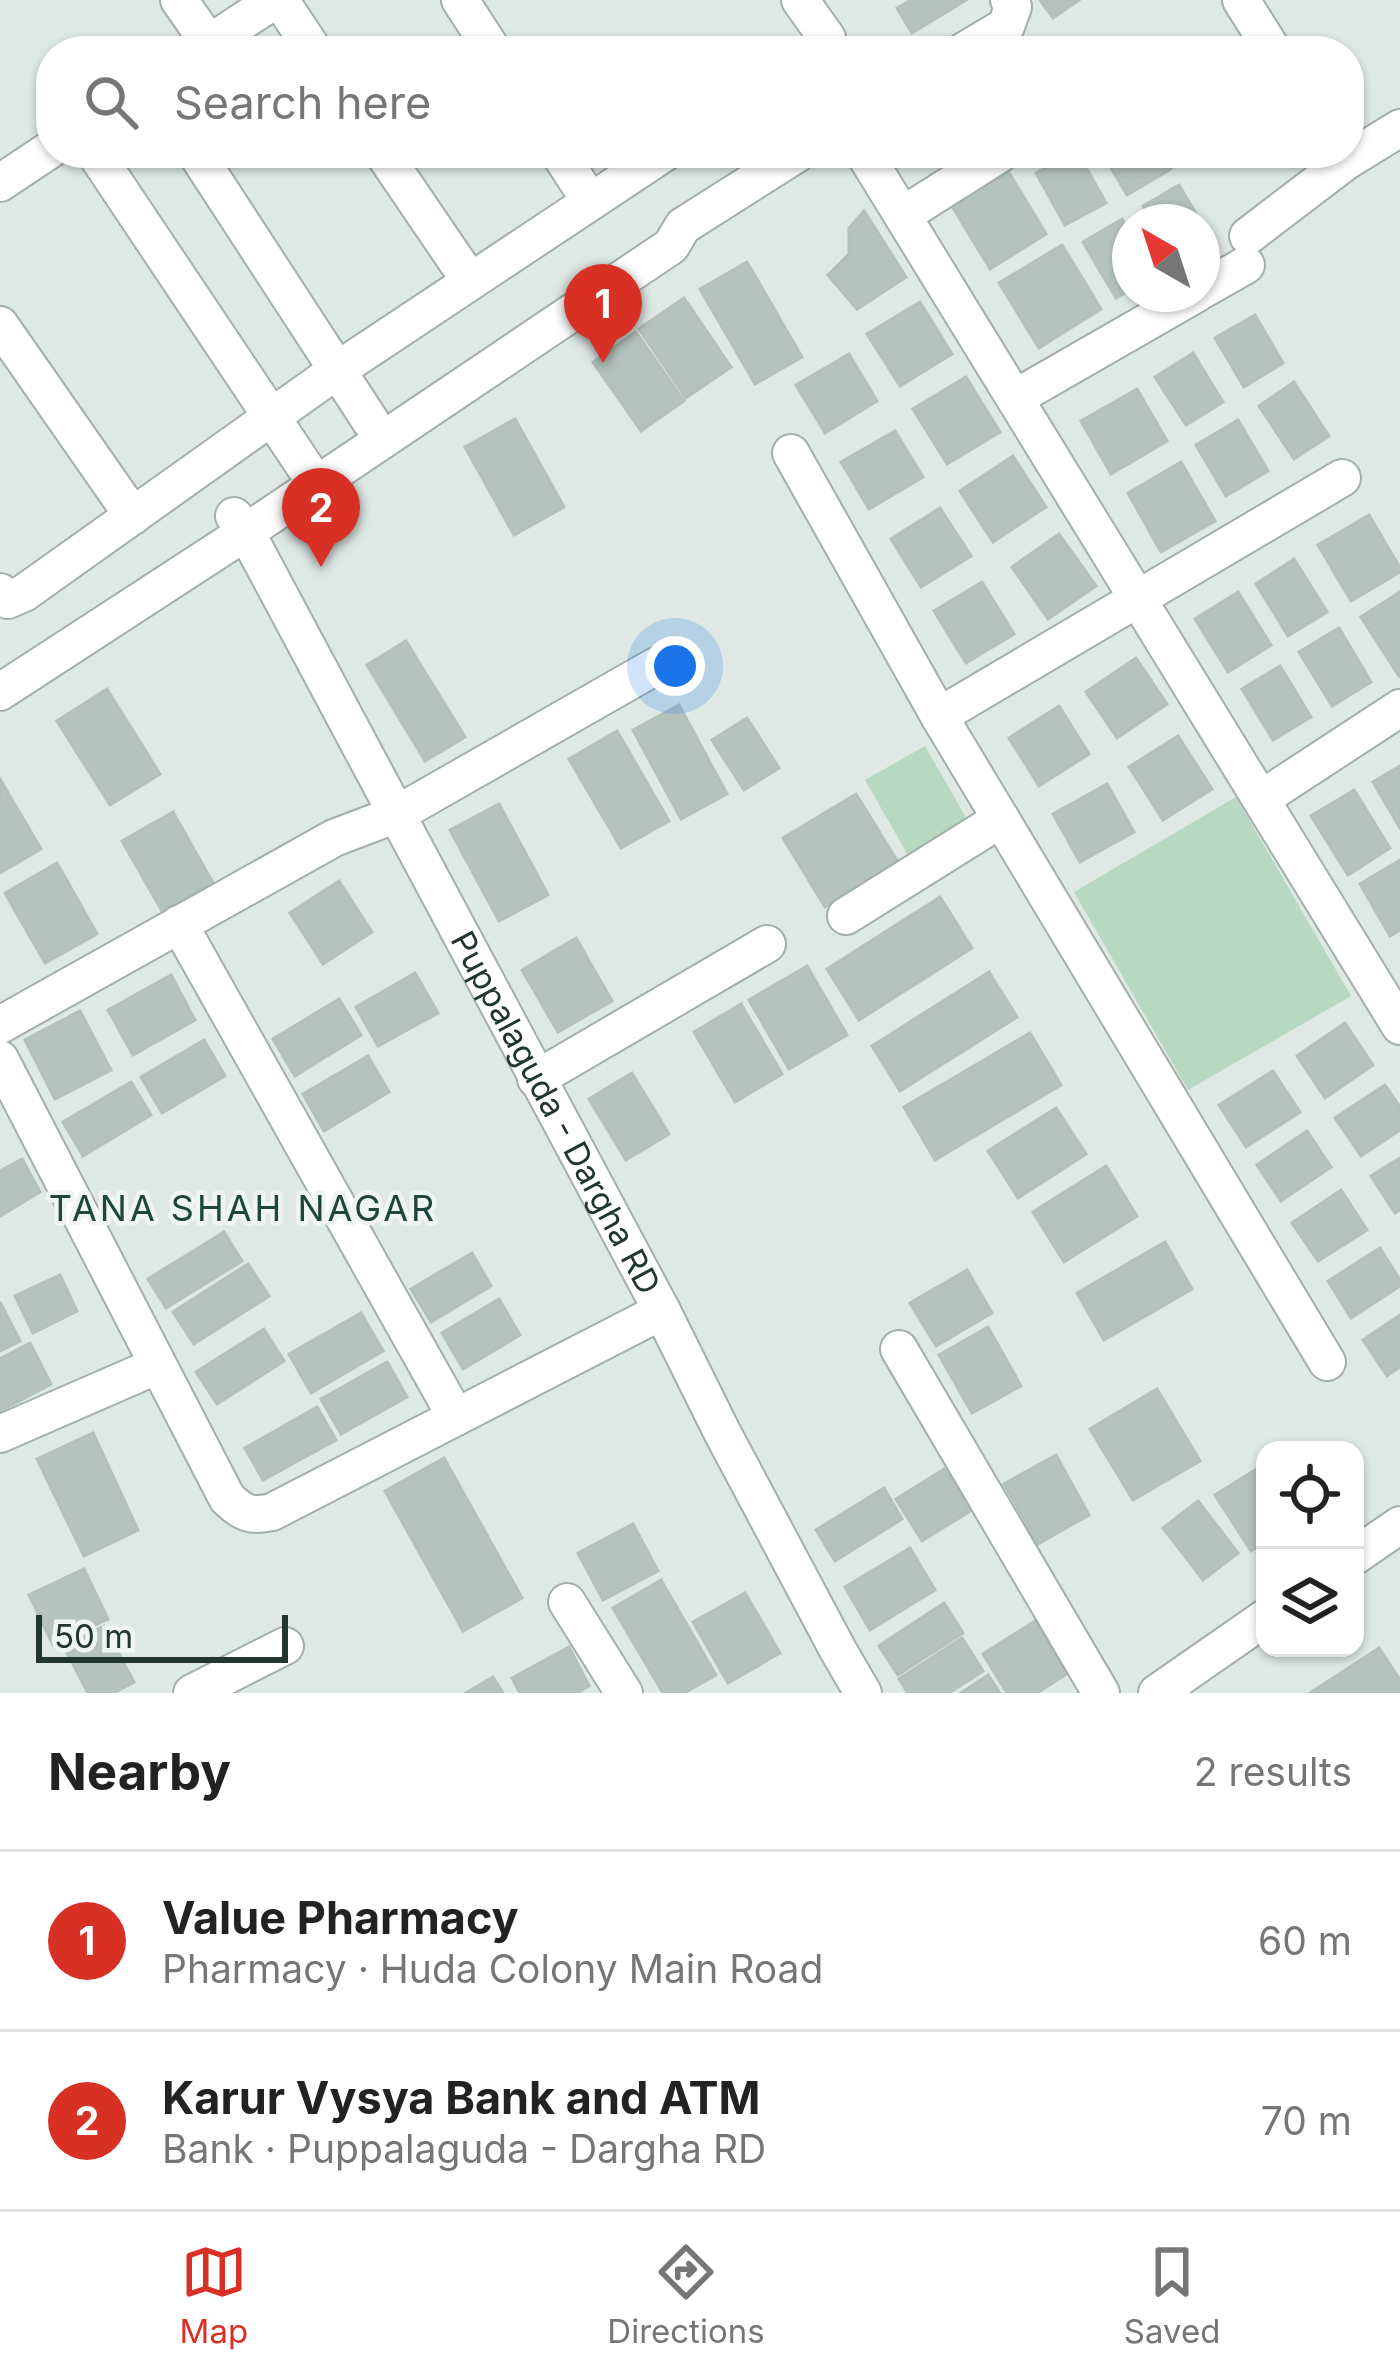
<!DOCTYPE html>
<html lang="en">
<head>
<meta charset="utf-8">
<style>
  :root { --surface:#fff; --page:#f6f6f6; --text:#222; --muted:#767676; --line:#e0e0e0; --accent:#d93025 }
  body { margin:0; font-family:Inter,sans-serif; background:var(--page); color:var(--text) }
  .controls { position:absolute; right:36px; bottom:36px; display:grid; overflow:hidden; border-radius:24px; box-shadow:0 3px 9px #0004 }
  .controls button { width:108px; height:108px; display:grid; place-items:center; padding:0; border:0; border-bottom:3px solid var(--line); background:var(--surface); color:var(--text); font:60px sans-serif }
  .compass { position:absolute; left:1112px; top:204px; width:108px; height:108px; border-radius:50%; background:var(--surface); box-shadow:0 3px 9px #0004; rotate:321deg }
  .scale { position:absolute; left:36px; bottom:30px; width:252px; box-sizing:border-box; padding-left:12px; border:6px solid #213630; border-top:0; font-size:33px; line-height:42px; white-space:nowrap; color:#213630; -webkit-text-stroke:9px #eef5f2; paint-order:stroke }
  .you { position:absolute; left:675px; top:666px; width:42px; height:42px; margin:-30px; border:9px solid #fff; border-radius:50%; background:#1a73e8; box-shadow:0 0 0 18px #1a73e833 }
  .badge { display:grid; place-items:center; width:78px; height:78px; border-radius:50%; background:var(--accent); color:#fff; font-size:39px; font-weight:700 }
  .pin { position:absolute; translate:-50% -99px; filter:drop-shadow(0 3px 6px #0008) }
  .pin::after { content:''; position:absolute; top:63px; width:42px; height:36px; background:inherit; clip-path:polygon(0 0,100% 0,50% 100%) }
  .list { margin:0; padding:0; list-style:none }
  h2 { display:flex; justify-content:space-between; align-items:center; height:156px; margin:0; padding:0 48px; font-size:51px }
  h2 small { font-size:39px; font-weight:400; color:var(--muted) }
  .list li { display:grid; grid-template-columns:78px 1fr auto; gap:36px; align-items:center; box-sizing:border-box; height:180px; padding:0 48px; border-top:3px solid var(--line) }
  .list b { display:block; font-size:45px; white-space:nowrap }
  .list p { margin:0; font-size:39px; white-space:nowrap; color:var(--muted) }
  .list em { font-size:39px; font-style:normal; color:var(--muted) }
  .icon { flex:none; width:66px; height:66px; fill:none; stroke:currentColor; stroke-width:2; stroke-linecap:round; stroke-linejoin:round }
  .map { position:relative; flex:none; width:1400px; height:1693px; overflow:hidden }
  .search { position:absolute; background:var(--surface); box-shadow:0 3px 9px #0004; left:36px; right:36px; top:36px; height:132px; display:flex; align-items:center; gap:30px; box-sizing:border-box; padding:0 42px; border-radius:48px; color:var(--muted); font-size:45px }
  .sheet { height:516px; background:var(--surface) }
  nav { display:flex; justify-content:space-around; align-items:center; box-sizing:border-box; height:168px; border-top:3px solid var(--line); background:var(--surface); font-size:33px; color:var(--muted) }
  nav a { display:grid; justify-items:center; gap:6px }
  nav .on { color:var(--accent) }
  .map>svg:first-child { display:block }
</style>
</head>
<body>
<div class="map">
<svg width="1400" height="1693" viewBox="0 0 1400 1693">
  <rect width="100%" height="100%" fill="#dee8e4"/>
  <g fill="#b9d8c1">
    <polygon points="925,746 976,835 916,869 865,780"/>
    <polygon points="1236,797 1351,996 1188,1090 1074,892"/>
  </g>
  <g fill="#b4c3bd" stroke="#b2c1ba" stroke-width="3">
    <polygon points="911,0 966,0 912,33 897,8"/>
    <polygon points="1040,0 1079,0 1053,18"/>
    <polygon points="1072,153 1078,153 1106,203 1065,225 1036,173"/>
    <polygon points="1102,153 1162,153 1171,169 1127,195"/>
    <polygon points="1008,171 1046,234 990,269 952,206"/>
    <polygon points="1179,185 1201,222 1152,222 1143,206"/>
    <polygon points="864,211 906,277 857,309 828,275 849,254 849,228"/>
    <polygon points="1122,219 1130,233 1130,290 1116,298 1083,242"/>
    <polygon points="1062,245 1101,309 1039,348 999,283"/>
    <polygon points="747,262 802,357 755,384 700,289"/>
    <polygon points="684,298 731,367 686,398 639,329"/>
    <polygon points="920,302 952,354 900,386 867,334"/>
    <polygon points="1255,315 1283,363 1244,387 1215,338"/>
    <polygon points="636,332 684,401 641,431 593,362"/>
    <polygon points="1193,353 1223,402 1186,425 1155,377"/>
    <polygon points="849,354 877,401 825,433 796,385"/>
    <polygon points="966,377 1000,432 947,464 913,409"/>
    <polygon points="1294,382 1329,436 1294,459 1259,406"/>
    <polygon points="1137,389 1167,441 1111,474 1081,421"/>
    <polygon points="515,419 564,507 514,535 465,447"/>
    <polygon points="1238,420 1268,471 1226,496 1196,445"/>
    <polygon points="895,431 923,477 869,509 841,462"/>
    <polygon points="1013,456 1046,507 993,542 960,491"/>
    <polygon points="1181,462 1215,521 1161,552 1128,493"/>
    <polygon points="940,508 971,556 921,587 891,539"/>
    <polygon points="1369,515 1400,568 1400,572 1351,601 1318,545"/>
    <polygon points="1059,534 1096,586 1048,619 1012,567"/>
    <polygon points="1294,559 1327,612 1288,636 1256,584"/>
    <polygon points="982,582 1014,634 966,663 934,611"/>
    <polygon points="1238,592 1271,645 1228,672 1195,619"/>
    <polygon points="1400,592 1400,675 1399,676 1361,617"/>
    <polygon points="1339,628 1371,682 1332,706 1299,652"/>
    <polygon points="406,641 465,737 425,761 367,665"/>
    <polygon points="1136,658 1167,704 1117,738 1086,692"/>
    <polygon points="1280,666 1311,717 1273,740 1242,689"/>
    <polygon points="107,689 160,774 110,805 57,721"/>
    <polygon points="679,705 727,794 681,819 633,730"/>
    <polygon points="1059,706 1089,754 1039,786 1009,738"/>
    <polygon points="747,718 779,768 744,790 712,740"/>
    <polygon points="617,731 669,821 621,848 569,759"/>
    <polygon points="1178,736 1212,789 1163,820 1129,767"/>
    <polygon points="1400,766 1400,828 1373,782"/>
    <polygon points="0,779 41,849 0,873"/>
    <polygon points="1107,784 1134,832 1080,862 1053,814"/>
    <polygon points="1354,790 1390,848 1348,875 1311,816"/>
    <polygon points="856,794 898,862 825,907 783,838"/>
    <polygon points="499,804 548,895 499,921 450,830"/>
    <polygon points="173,812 213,883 162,911 122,841"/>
    <polygon points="1400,860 1400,930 1390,936 1360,884"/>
    <polygon points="57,863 97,934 45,963 5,893"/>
    <polygon points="339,881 372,932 323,964 290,913"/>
    <polygon points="940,897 972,948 859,1020 827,969"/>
    <polygon points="576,938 612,1001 558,1032 522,970"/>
    <polygon points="807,966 847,1035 789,1069 749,1000"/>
    <polygon points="989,972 1017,1017 900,1091 872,1046"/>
    <polygon points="415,973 438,1013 378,1046 356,1007"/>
    <polygon points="171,975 195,1020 133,1055 108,1010"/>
    <polygon points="339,999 361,1035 295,1076 273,1039"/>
    <polygon points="741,1004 782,1074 735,1102 694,1032"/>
    <polygon points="80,1011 111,1070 55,1099 25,1040"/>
    <polygon points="1345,1023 1373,1065 1325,1098 1297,1056"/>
    <polygon points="1030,1033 1061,1085 935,1160 904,1107"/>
    <polygon points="204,1040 225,1076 162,1113 141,1077"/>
    <polygon points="368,1056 389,1092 324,1131 303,1094"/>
    <polygon points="1273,1071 1300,1112 1246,1147 1219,1105"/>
    <polygon points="632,1073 669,1134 626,1160 589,1099"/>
    <polygon points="131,1082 151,1115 83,1156 63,1122"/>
    <polygon points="1385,1085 1400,1107 1400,1130 1361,1156 1335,1118"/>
    <polygon points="1056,1108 1086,1154 1018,1198 988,1151"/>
    <polygon points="1307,1131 1331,1167 1281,1201 1257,1165"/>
    <polygon points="1400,1158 1400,1210 1395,1213 1371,1176"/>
    <polygon points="22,1159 40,1192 0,1216 0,1171"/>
    <polygon points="1106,1166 1137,1216 1064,1262 1033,1212"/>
    <polygon points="1341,1190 1367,1230 1318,1261 1292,1223"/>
    <polygon points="224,1232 242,1261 166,1308 148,1279"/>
    <polygon points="1165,1242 1192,1289 1104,1340 1077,1293"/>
    <polygon points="1380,1248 1400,1280 1400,1286 1351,1318 1328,1281"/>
    <polygon points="472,1253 491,1286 431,1322 411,1289"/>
    <polygon points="248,1264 269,1296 194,1344 173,1312"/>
    <polygon points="967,1270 992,1313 936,1346 910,1303"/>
    <polygon points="60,1275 77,1311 33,1333 15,1296"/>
    <polygon points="499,1299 520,1335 463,1369 442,1333"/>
    <polygon points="0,1302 20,1341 0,1351"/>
    <polygon points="361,1313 383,1351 311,1393 289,1354"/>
    <polygon points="1400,1315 1400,1367 1387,1376 1363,1340"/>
    <polygon points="988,1327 1021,1386 972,1413 939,1355"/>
    <polygon points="264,1329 284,1361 217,1404 196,1372"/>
    <polygon points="30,1343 51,1384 0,1411 0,1359"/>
    <polygon points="387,1362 407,1397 341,1434 321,1399"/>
    <polygon points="1157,1389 1200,1461 1133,1500 1090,1429"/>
    <polygon points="317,1407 336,1440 263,1480 245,1448"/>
    <polygon points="93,1433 138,1530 84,1556 37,1459"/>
    <polygon points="1056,1455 1089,1515 1038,1544 1004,1484"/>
    <polygon points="444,1458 522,1598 463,1631 385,1491"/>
    <polygon points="1265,1464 1265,1542 1251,1551 1215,1495"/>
    <polygon points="949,1466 975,1508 922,1541 896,1499"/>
    <polygon points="884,1488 902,1519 835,1561 816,1530"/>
    <polygon points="1198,1501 1238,1553 1203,1580 1163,1528"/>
    <polygon points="633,1524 658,1571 603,1600 578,1553"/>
    <polygon points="910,1548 935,1590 870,1630 845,1587"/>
    <polygon points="84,1569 108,1619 53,1645 29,1595"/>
    <polygon points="661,1580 716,1675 684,1693 663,1693 613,1608"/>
    <polygon points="745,1593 780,1653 728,1683 693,1622"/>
    <polygon points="944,1603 963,1633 898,1675 879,1646"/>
    <polygon points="1035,1621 1068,1673 1037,1693 1007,1693 983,1654"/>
    <polygon points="104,1626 134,1682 113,1693 88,1693 64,1647"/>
    <polygon points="962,1638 983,1671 949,1693 908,1693 899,1679"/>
    <polygon points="569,1647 589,1686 577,1693 520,1693 512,1678"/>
    <polygon points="1379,1648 1400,1680 1400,1693 1310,1693"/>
    <polygon points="988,1675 1000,1693 961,1693"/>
    <polygon points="493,1677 503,1693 466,1693"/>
  </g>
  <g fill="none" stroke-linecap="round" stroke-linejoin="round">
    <defs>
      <g id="minor">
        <polyline points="179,0 209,43"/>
        <polyline points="280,0 314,51"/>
        <polyline points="460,0 493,51"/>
        <polyline points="800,0 827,38 822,51"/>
        <polyline points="1241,0 1273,51"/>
        <polyline points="197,51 275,0"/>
        <polyline points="964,51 1006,26 1013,7 1009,0"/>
        <polyline points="95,153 305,467"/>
        <polyline points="196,153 371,422"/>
        <polyline points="383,153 470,281"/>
        <polyline points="559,153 590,201"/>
        <polyline points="864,153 1400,1026"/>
        <polyline points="0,183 51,149"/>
        <polyline points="903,215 1001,153"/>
        <polyline points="1248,236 1345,162 1400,128"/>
        <polyline points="1202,290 1246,265"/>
        <polyline points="0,325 133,516"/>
        <polyline points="1015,398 1196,294"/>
        <polyline points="791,453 939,716 1327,1362"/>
        <path id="s1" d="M234 516 246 532 662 1311 722 1432 838 1650 863 1693"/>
        <polyline points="0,592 8,600 24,593 336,371 664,153"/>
        <polyline points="0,692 246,532 671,246 683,226 798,153"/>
        <polyline points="939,716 1342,478"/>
        <polyline points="1261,799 1400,708"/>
        <polyline points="846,916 1001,819"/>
        <polyline points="179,924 456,1417"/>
        <polyline points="0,1025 334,838 397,814 656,666"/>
        <path d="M0 1059 227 1498C242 1513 251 1517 272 1512L662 1311"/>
        <polyline points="536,1079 767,944"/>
        <polyline points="899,1349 1101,1693"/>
        <polyline points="0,1434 156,1366"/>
        <polyline points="1355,1556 1400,1525"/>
        <polyline points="567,1602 624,1693"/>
        <polyline points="192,1693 285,1646"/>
        <polyline points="1157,1693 1265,1618"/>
      </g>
    </defs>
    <use href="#minor" stroke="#a2afaa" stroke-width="40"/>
    <use href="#minor" stroke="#fff" stroke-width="36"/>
  </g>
  <g text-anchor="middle" stroke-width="9" stroke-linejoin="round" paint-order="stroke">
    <g font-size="33" fill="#213630" stroke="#eef5f2">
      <text dy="12" stroke="none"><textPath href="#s1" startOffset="678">Puppalaguda - Dargha RD</textPath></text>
    </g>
    <g font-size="36" letter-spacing="3" fill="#1f463c" stroke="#eef5f2">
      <text x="243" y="1221">TANA SHAH NAGAR</text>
    </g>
  </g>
</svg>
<div class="controls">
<button><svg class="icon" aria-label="locate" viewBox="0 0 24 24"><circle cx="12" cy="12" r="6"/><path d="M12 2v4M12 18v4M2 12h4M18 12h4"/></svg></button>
<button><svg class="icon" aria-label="layers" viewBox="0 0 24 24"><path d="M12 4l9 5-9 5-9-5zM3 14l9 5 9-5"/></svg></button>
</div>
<svg class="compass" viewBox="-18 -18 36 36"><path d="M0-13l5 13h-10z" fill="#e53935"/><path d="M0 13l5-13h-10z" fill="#767676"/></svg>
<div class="scale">50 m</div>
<div class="you"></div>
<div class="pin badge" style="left:603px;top:363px">1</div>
<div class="pin badge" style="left:321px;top:567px">2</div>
<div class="search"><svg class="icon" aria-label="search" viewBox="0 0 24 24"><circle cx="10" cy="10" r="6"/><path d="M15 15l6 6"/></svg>Search here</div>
</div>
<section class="sheet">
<h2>Nearby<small>2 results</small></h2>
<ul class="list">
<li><span class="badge">1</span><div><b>Value Pharmacy</b><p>Pharmacy · Huda Colony Main Road</p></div><em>60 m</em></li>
<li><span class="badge">2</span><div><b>Karur Vysya Bank and ATM</b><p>Bank · Puppalaguda - Dargha RD</p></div><em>70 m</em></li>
</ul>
</section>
<nav>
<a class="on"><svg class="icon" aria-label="map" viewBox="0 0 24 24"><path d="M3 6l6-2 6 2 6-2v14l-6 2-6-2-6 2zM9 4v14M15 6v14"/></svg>Map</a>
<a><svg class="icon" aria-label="directions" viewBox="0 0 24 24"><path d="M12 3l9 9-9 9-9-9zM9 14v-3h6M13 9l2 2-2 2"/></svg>Directions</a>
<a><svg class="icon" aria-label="saved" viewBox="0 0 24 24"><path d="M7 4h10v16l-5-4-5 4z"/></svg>Saved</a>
</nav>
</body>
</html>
